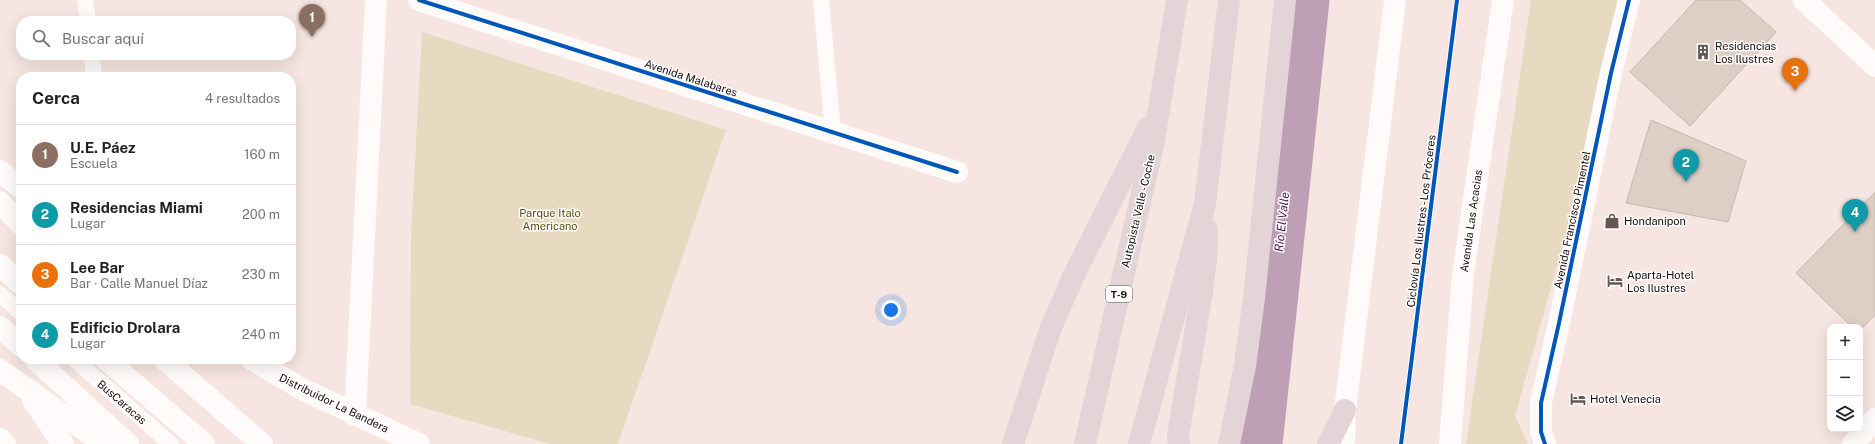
<!DOCTYPE html>
<html lang="es">
<head>
<meta charset="utf-8">
<style>
  :root { --surface:#fff; --page:#f6f6f6; --text:#222; --muted:#767676; --line:#e0e0e0; --accent:#7c3aed }
  body { margin:0; font-family:"Public Sans",sans-serif; background:var(--page); color:var(--text) }
  .controls { position:absolute; right:12px; bottom:12px; display:grid; overflow:hidden; border-radius:8px; box-shadow:0 4px 16px #0002 }
  .controls button { width:36px; height:36px; display:grid; place-items:center; padding:0; border:0; border-bottom:1px solid var(--line); background:var(--surface); color:var(--text); font:20px sans-serif }
  .you { position:absolute; left:891px; top:310px; width:14px; height:14px; margin:-10px; border:3px solid #fff; border-radius:50%; background:#1a73e8; box-shadow:0 0 0 6px #1a73e833 }
  .badge { display:grid; place-items:center; width:26px; height:26px; border-radius:50%; background:var(--accent); color:#fff; font-size:13px; font-weight:700 }
  .pin { position:absolute; translate:-50% -33px; filter:drop-shadow(0 1px 2px #0008) }
  .pin::after { content:''; position:absolute; top:21px; width:14px; height:12px; background:inherit; clip-path:polygon(0 0,100% 0,50% 100%) }
  .list { margin:0; padding:0; list-style:none }
  h2 { display:flex; justify-content:space-between; align-items:center; height:52px; margin:0; padding:0 16px; font-size:17px }
  h2 small { font-size:13px; font-weight:400; color:var(--muted) }
  .list li { display:grid; grid-template-columns:26px 1fr auto; gap:12px; align-items:center; box-sizing:border-box; height:60px; padding:0 16px; border-top:1px solid var(--line) }
  .list b { display:block; font-size:15px; white-space:nowrap }
  .list p { margin:0; font-size:13px; white-space:nowrap; color:var(--muted) }
  .list em { font-size:13px; font-style:normal; color:var(--muted) }
  .icon { flex:none; width:22px; height:22px; fill:none; stroke:currentColor; stroke-width:2; stroke-linecap:round; stroke-linejoin:round }
  .map { position:relative; flex:none; width:1875px; height:444px; overflow:hidden }
  .search { position:absolute; background:var(--surface); box-shadow:0 4px 16px #0002; left:16px; top:16px; width:280px; height:44px; display:flex; align-items:center; gap:10px; box-sizing:border-box; padding:0 14px; border-radius:16px; color:var(--muted); font-size:15px }
  .panel { position:absolute; background:var(--surface); box-shadow:0 4px 16px #0002; left:16px; top:72px; width:280px; height:292px; border-radius:16px }
  .map>svg:first-child { display:block }
</style>
</head>
<body>
<div class="map">
<svg width="1875" height="444" viewBox="0 0 1875 444">
  <rect width="100%" height="100%" fill="#f6e5e0"/>
  <g fill="#e8dac0">
    <polygon points="1531,0 1636,0 1599,116 1515,416 1528,444 1466,444"/>
    <polygon points="422,32 726,130 618,444 550,444 410,404 411,236"/>
  </g>
  <g fill="none" stroke-linecap="round" stroke-linejoin="round">
    <polyline stroke="#bf9fb6" stroke-width="49" points="1258,444 1305,0"/>
  </g>
  <g fill="#decfc6" stroke="#c5b8b1">
    <polygon points="1696,0 1740,0 1776,32 1690,126 1630,72"/>
    <polygon points="1651,120 1746,161 1728,222 1626,203"/>
    <polygon points="1875,192 1875,315 1860,330 1860,327 1852,327 1796,273"/>
  </g>
  <g fill="none" stroke-linecap="round" stroke-linejoin="round">
    <g stroke="#fefbfa" stroke-width="16">
      <polyline points="85,0 88,21"/>
      <polyline points="821,0 833,132"/>
      <polyline points="92,55 94,77"/>
      <polyline points="0,294 21,313"/>
      <polyline points="74,359 171,444"/>
    </g>
    <g stroke="#fefbfa" stroke-width="22">
      <polyline points="419,0 957,172"/>
      <polyline points="355,415 376,0"/>
      <polyline points="1545,444 1541,432 1541,403 1559,323 1611,73 1629,0"/>
    </g>
    <g stroke="#fefbfa" stroke-width="22">
      <polyline points="1804,0 1875,66"/>
      <polyline points="0,171 21,188"/>
      <polyline points="0,202 21,224"/>
      <polyline points="0,265 21,284"/>
      <polyline points="0,327 21,346"/>
      <polyline points="35,359 128,444"/>
      <polyline points="106,359 204,444"/>
      <polyline points="164,359 262,444"/>
      <polyline points="251,359 304,390 419,444"/>
      <polyline points="0,370 104,444"/>
      <polyline points="33,400 63,444"/>
      <polyline points="0,439 5,444"/>
      <polyline points="1344,444 1345,410 1395,0"/>
      <polyline points="1450,444 1463,274 1503,0"/>
      <polyline points="1853,444 1875,419"/>
    </g>
    <g stroke="#e2d4d7" stroke-width="22">
      <polyline points="1013,444 1050,330 1074,275 1148,128"/>
      <polyline points="1085,444 1153,145 1177,0"/>
      <polyline points="1139,444 1205,204 1229,0"/>
      <polyline points="1179,444 1178,436 1201,297 1206,260 1207,229"/>
      <polyline points="1229,444 1245,366 1254,298 1285,0"/>
      <polyline points="1328,444 1345,410"/>
    </g>
    <defs>
      <g id="cycleway">
        <polyline points="419,0 957,172"/>
        <polyline points="1401,444 1457,0"/>
        <polyline points="1545,444 1541,432 1541,403 1559,323 1611,73 1629,0"/>
      </g>
    </defs>
    <use href="#cycleway" stroke="#fff" stroke-width="6"/>
    <use href="#cycleway" stroke="#0057b8" stroke-width="4"/>
  </g>
  <defs>
    <symbol id="building-bare" viewBox="-9 -9 18 18"><path d="M-4-6H4V6H1V3H-1V6H-4ZM-2.5-4.3h1.7v1.8h-1.7ZM.8-4.3h1.7v1.8H.8ZM-2.5-1h1.7V.8h-1.7ZM.8-1h1.7V.8H.8Z" fill="#645754" stroke="#fff" stroke-width="2.5" paint-order="stroke"/></symbol>
    <symbol id="shop-bare" viewBox="-9 -9 18 18"><path d="M-5-2.5h2.3a2.7 3.5 0 0 1 5.4 0H5L5.5 6h-11ZM-1.5-2.5h3a1.5 2.3 0 0 0-3 0Z" fill="#645754" stroke="#fff" stroke-width="2.5" paint-order="stroke"/></symbol>
    <symbol id="hotel-bare" viewBox="-9 -9 18 18"><path d="M-6-4.5h1.5V1H6V5H4.5V3h-9V5H-6ZM-4 0a1.8 1.8 0 1 1 3.6 0ZM.5 0V-2.5h3Q6-2.5 6 0Z" fill="#645754" stroke="#fff" stroke-width="2.5" paint-order="stroke"/></symbol>
  </defs>
  <g fill-rule="evenodd">
    <use href="#building-bare" x="1692" y="41" width="22" height="22"/>
    <use href="#shop-bare" x="1601" y="210" width="22" height="22"/>
    <use href="#hotel-bare" x="1604" y="270" width="22" height="22"/>
    <use href="#hotel-bare" x="1567" y="388" width="22" height="22"/>
  </g>
  <g text-anchor="middle" stroke-width="3" stroke-linejoin="round" paint-order="stroke">
    <rect fill="#fff" stroke="#5c5452" stroke-width="1" x="1106" y="286" width="26" height="16" rx="3"/>
    <g font-size="10" font-weight="bold" fill="#160a08">
      <text x="1119" y="298">T-9</text>
    </g>
    <g font-size="11" fill="#160a08" stroke="#fff" text-anchor="start">
      <text x="1715" y="50">Residencias<tspan x="1715" dy="13">Los Ilustres</tspan></text>
      <text x="1624" y="225">Hondanipon</text>
      <text x="1627" y="279">Aparta-Hotel<tspan x="1627" dy="13">Los Ilustres</tspan></text>
      <text x="1590" y="403">Hotel Venecia</text>
    </g>
    <g font-size="11" fill="#160a08" stroke="#fff">
      <text transform="translate(691 78) rotate(18)" y="4">Avenida Malabares</text>
      <text transform="translate(1138 211) rotate(-77)" y="4">Autopista Valle - Coche</text>
      <text transform="translate(1572 220) rotate(-78)" y="4">Avenida Francisco Pimentel</text>
      <text transform="translate(1421 221) rotate(-83)" y="4">Ciclovía Los Ilustres - Los Próceres</text>
      <text transform="translate(1471 221) rotate(-82)" y="4">Avenida Las Acacias</text>
      <text transform="translate(122 402) rotate(41)" y="4">BusCaracas</text>
      <text transform="translate(334 403) rotate(26)" y="4">Distribuidor La Bandera</text>
    </g>
    <g font-size="11" fill="#5b4d11" stroke="#fff">
      <text x="550" y="217">Parque Italo<tspan x="550" dy="13">Americano</tspan></text>
    </g>
    <g font-size="12" font-style="italic" fill="#481947" stroke="#fff">
      <text transform="translate(1282 222) rotate(-84)" y="4">Río El Valle</text>
    </g>
  </g>
</svg>
<div class="controls">
<button>+</button>
<button>−</button>
<button><svg class="icon" aria-label="layers" viewBox="0 0 24 24"><path d="M12 4l9 5-9 5-9-5zM3 14l9 5 9-5"/></svg></button>
</div>
<div class="you"></div>
<div class="pin badge" style="left:312px;top:37px;background:#8d6e63">1</div>
<div class="pin badge" style="left:1686px;top:182px;background:#0f9aa8">2</div>
<div class="pin badge" style="left:1795px;top:91px;background:#e8710a">3</div>
<div class="pin badge" style="left:1855px;top:232px;background:#0f9aa8">4</div>
<div class="search"><svg class="icon" aria-label="search" viewBox="0 0 24 24"><circle cx="10" cy="10" r="6"/><path d="M15 15l6 6"/></svg>Buscar aquí</div>
<section class="panel">
<h2>Cerca<small>4 resultados</small></h2>
<ul class="list">
<li><span class="badge" style="background:#8d6e63">1</span><div><b>U.E. Páez</b><p>Escuela</p></div><em>160 m</em></li>
<li><span class="badge" style="background:#0f9aa8">2</span><div><b>Residencias Miami</b><p>Lugar</p></div><em>200 m</em></li>
<li><span class="badge" style="background:#e8710a">3</span><div><b>Lee Bar</b><p>Bar · Calle Manuel Díaz</p></div><em>230 m</em></li>
<li><span class="badge" style="background:#0f9aa8">4</span><div><b>Edificio Drolara</b><p>Lugar</p></div><em>240 m</em></li>
</ul>
</section>
</div>
</body>
</html>
